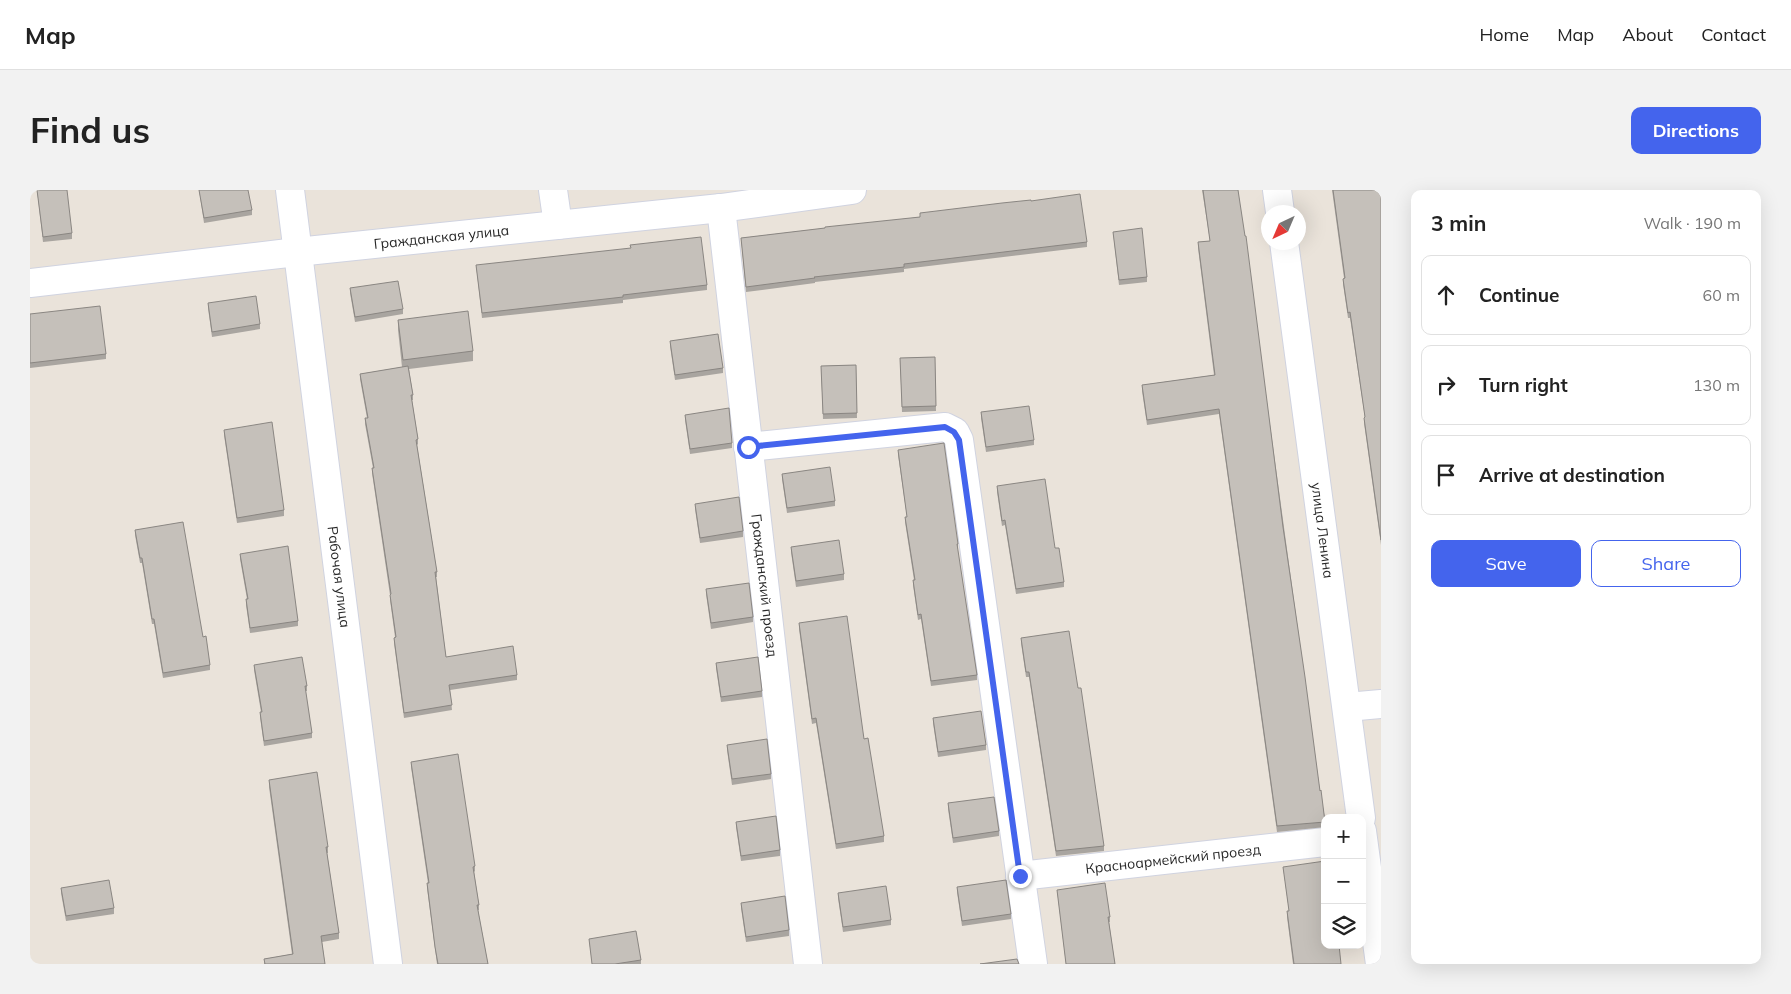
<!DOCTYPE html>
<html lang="en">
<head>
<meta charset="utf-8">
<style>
  :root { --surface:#fff; --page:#f2f2f2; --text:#222; --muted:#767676; --line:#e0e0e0; --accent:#4464ed }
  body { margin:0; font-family:Mulish,sans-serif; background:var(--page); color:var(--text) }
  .controls { position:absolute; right:15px; bottom:15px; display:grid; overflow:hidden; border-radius:10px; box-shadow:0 5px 20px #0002 }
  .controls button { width:45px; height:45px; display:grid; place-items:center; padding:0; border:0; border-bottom:1px solid var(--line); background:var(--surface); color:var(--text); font:25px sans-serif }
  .compass { position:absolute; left:1231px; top:15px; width:45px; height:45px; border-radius:50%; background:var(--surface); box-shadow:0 5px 20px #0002; rotate:224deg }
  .stop { position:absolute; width:15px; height:15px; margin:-11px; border:4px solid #4464ed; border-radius:50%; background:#fff }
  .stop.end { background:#4464ed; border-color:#fff; box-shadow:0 1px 5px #0008 }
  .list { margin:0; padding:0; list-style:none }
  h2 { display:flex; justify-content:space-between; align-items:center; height:65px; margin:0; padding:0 20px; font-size:21px }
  h2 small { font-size:16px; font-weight:400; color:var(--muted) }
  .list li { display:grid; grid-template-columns:32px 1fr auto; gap:15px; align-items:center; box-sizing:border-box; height:80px; margin:0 10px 10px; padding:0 10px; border:1px solid var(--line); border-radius:10px }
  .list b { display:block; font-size:19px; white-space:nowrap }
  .list em { font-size:16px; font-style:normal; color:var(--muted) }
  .actions { display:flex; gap:10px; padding:15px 20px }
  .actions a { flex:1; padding:11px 0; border:1px solid var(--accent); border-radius:10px; text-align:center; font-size:18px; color:var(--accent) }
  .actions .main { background:var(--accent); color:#fff }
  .icon { flex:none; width:28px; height:28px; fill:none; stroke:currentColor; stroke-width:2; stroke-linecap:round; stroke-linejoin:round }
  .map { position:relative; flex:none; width:1351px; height:774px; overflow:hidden; border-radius:10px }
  header { display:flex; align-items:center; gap:30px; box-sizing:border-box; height:70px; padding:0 25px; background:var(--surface); border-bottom:1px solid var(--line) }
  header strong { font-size:24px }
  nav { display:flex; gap:28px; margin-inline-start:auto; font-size:18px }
  .intro { display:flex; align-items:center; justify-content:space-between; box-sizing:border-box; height:120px; padding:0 30px }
  h1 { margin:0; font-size:35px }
  .button { padding:12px 22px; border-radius:10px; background:var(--accent); color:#fff; font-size:18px; font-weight:700 }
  main { display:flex; gap:30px; padding:0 30px }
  aside { flex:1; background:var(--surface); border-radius:10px; box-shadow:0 5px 20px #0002 }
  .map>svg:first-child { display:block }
</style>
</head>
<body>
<header>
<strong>Map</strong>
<nav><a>Home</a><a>Map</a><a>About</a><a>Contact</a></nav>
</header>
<div class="intro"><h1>Find us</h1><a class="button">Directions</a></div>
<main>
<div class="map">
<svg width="1351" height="774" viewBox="0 0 1351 774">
  <rect width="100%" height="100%" fill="#eae3da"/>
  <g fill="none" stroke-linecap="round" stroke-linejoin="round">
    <defs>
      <g id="minor">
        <path id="s1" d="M260 0 358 774"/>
        <polyline points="523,0 528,35"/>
        <polyline points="1247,0 1250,22"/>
        <path id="s2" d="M691 18 778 774"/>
        <path id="s3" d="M1254 52 1331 628"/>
        <path id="s4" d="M0 93 267 62 691 18 822 0"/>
        <polyline points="718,257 915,237 925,242 929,250 1003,774"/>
        <polyline points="1317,517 1351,514"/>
        <polyline points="1332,641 1350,774"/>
        <path id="s5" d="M990 686 1295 652"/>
      </g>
    </defs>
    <use href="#minor" stroke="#d0d3e0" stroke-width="30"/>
    <use href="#minor" stroke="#fff" stroke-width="28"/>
  </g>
  <g fill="#a9a5a0">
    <polygon points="7,0 42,43 42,49 13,52"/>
    <polygon points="169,0 222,20 222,25 174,33"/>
    <polygon points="1172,0 1208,0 1290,601 1295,628 1295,637 1247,642 1189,224 1117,235 1112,201 1112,195 1184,185 1168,58 1168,52 1180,51"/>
    <polygon points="1302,0 1351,0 1351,355 1334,233 1334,228 1335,228 1320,128 1318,128 1313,94 1313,89 1314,88"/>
    <polygon points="1001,11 1057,52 1057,57 874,79 874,82 785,92 785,93 716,102 711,48 890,27"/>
    <polygon points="1083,42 1117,87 1117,92 1089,95"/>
    <polygon points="446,75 677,95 677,100 593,110 593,113 452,128"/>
    <polygon points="320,98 373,119 373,124 325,132 320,103"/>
    <polygon points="178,113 230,134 230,139 182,147 178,118"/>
    <polygon points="0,124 76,164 76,169 0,178"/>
    <polygon points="368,130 443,161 443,171 379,179 383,205 383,210 382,210 388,249 388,254 387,255 407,382 407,387 406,387 416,467 487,485 487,490 420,500 422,520 374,528 364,453 364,448 365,447 360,410 360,405 342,283 342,278 343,278 335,234 335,228 337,228 330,189 330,184 372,177 368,140"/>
    <polygon points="640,151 693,178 693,183 645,190 640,156"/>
    <polygon points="905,167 906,221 872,222 870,168"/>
    <polygon points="826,175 827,228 793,229 791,176"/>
    <polygon points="951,222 1004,250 1004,255 956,262 951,228"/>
    <polygon points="655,225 702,253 702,258 660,264 655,230"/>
    <polygon points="194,240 254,320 254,326 207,333 194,245"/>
    <polygon points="868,260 928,354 928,359 927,359 947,485 947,490 901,496 891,429 888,430 883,395 883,390 884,390 875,332 875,327 877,327 868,265"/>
    <polygon points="752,284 805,311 805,316 757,323 752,289"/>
    <polygon points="967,296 1025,358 1034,392 1034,397 986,404 975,335 972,336 967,302"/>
    <polygon points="665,314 713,341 713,347 670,353 665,319"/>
    <polygon points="105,340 173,447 180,475 180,480 133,488 124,434 122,434 112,373 110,373 105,345"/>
    <polygon points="761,357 814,384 814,390 766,397 761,362"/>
    <polygon points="210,364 268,431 268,436 220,443 216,415 216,409 217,409 210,369"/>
    <polygon points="676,399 723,427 723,432 681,439 676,404"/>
    <polygon points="769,433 834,549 854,646 854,652 806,659 786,533 782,534 769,439"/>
    <polygon points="991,448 1074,656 1074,661 1026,666 999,487 996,487 991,453"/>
    <polygon points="686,473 732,501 732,507 691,512 686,478"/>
    <polygon points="224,475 277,496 277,501 275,501 282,543 282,548 234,556 230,527 230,522 231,522 224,480"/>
    <polygon points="903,528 956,555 956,560 908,567 903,533"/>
    <polygon points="697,555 741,584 741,589 702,595 697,560"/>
    <polygon points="381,572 445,676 445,681 444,682 449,715 449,720 448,720 458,774 407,774 397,698 397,693 398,693 381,577"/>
    <polygon points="239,590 298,657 298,663 297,663 309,743 309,749 292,752 295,774 234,774 234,769 262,764 239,597"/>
    <polygon points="918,613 969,641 969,646 923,653 918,619"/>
    <polygon points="706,632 750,660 750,666 711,671 706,637"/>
    <polygon points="1253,677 1311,774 1263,774 1257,727 1257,721 1259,721"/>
    <polygon points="927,697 981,724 981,729 932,736 927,702"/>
    <polygon points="31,698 84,718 84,724 36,731 31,703"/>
    <polygon points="1027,700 1080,727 1080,732 1079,732 1085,774 1036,774"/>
    <polygon points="808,703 861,730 861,735 813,742 808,708"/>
    <polygon points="711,713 759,740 759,746 716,752 711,718"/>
    <polygon points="559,749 611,770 611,774 562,774"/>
  </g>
  <g fill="#c5c0ba" stroke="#8a8682">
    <polygon points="7,0 37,0 42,43 13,47"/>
    <polygon points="169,0 218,0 222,20 174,28"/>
    <polygon points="1173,0 1208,0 1215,46 1216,46 1253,337 1275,487 1290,601 1291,600 1295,632 1247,636 1189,219 1117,230 1112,195 1185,185 1168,52 1180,51"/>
    <polygon points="1303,0 1351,0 1351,350 1334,228 1335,227 1320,122 1318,123 1313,89 1315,88"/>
    <polygon points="1050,4 1057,52 874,74 874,77 784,87 785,88 716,97 711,48 795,38 795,37 890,27 890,23 972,13 1001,10 1001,11"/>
    <polygon points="1112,38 1117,87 1089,90 1083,42"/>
    <polygon points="671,47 677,95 593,105 593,107 452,123 446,75 601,58 600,55"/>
    <polygon points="368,91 373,119 325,127 320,98"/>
    <polygon points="226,106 230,134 182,142 178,113"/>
    <polygon points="70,116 76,164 0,173 0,124"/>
    <polygon points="438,121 443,161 373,170 368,130"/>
    <polygon points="688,144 693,178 645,185 640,151"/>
    <polygon points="905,167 906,216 872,217 870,168"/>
    <polygon points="826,175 827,223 793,224 791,176"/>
    <polygon points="378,176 383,205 381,205 388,249 386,250 407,382 405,382 416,467 483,456 487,485 419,495 422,515 374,523 364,448 366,447 360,405 361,404 342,278 344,278 335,228 338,228 330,184"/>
    <polygon points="999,216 1004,250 956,257 951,222"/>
    <polygon points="699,218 702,253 660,259 655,225"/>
    <polygon points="242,232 254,320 207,328 194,240"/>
    <polygon points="914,253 928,354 927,354 947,485 901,491 891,424 888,425 883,390 885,390 875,327 877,327 868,260"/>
    <polygon points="800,277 805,311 757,318 752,284"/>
    <polygon points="1015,289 1025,358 1029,358 1034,392 986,399 975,330 972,331 967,296"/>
    <polygon points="709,307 713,341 670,348 665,314"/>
    <polygon points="153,332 173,447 176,446 180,475 133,483 124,429 122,429 112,368 110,368 105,340"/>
    <polygon points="809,350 814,384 766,391 761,357"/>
    <polygon points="258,356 268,431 220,438 216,409 218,409 210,364"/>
    <polygon points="719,393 723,427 681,433 676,399"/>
    <polygon points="817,426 834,549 838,548 854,646 806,654 786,528 782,529 769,433"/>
    <polygon points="1039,441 1048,498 1051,498 1074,656 1026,661 999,482 996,482 991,448"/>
    <polygon points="272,467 277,496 275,496 282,543 234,551 230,522 232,522 224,475"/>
    <polygon points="728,467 732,501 691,507 686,473"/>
    <polygon points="951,521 956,555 908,562 903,528"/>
    <polygon points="737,549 741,584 702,589 697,555"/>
    <polygon points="428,564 445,676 443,677 449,715 447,715 458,774 408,774 405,757 397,693 399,693 381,572"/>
    <polygon points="287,582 298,657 296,657 309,743 291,746 295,774 235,774 234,769 263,764 239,590"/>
    <polygon points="964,607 969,641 923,648 918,613"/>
    <polygon points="746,626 750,660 711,666 706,632"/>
    <polygon points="1295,671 1295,755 1309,755 1311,774 1264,774 1257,721 1259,721 1253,677"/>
    <polygon points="79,690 84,718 36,726 31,698"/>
    <polygon points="976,690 981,724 932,731 927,697"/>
    <polygon points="1075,693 1080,727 1078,727 1085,774 1036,774 1027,700"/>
    <polygon points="856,696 861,730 813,737 808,703"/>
    <polygon points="755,706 759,740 716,747 711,713"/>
    <polygon points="606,741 611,770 585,774 562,774 559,749"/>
    <polygon points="987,769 989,774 950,774"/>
  </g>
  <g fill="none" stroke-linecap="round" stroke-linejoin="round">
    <polyline stroke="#4464ed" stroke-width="6" points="718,257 915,237 924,242 929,250 990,686"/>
  </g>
  <g text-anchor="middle" stroke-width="4" stroke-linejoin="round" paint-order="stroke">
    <g font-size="14" fill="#282828" stroke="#fff">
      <text dy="5" stroke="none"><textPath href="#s4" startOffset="414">Гражданская улица</textPath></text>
      <text dy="5" stroke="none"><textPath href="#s3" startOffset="291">улица Ленина</textPath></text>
      <text dy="5" stroke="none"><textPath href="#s1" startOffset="390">Рабочая улица</textPath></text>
      <text dy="5" stroke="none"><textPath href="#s2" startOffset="380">Гражданский проезд</textPath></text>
      <text dy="5" stroke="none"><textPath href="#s5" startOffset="154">Красноармейский проезд</textPath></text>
    </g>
  </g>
</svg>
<div class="controls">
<button>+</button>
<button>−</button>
<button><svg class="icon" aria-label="layers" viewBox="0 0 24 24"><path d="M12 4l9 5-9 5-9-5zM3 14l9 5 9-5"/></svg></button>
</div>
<svg class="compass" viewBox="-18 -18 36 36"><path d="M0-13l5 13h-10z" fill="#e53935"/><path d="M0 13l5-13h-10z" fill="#767676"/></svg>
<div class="stop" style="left:718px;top:257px"></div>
<div class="stop end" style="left:990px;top:686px"></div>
</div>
<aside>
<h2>3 min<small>Walk · 190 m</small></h2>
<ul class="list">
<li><svg class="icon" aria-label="ahead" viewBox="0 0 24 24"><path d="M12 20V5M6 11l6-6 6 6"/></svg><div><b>Continue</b></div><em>60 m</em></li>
<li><svg class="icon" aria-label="right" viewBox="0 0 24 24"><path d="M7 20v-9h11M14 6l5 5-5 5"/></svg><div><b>Turn right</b></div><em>130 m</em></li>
<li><svg class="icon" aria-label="arrive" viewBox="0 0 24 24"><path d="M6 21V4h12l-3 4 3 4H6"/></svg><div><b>Arrive at destination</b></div></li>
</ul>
<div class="actions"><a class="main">Save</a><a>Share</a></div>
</aside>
</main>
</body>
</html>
